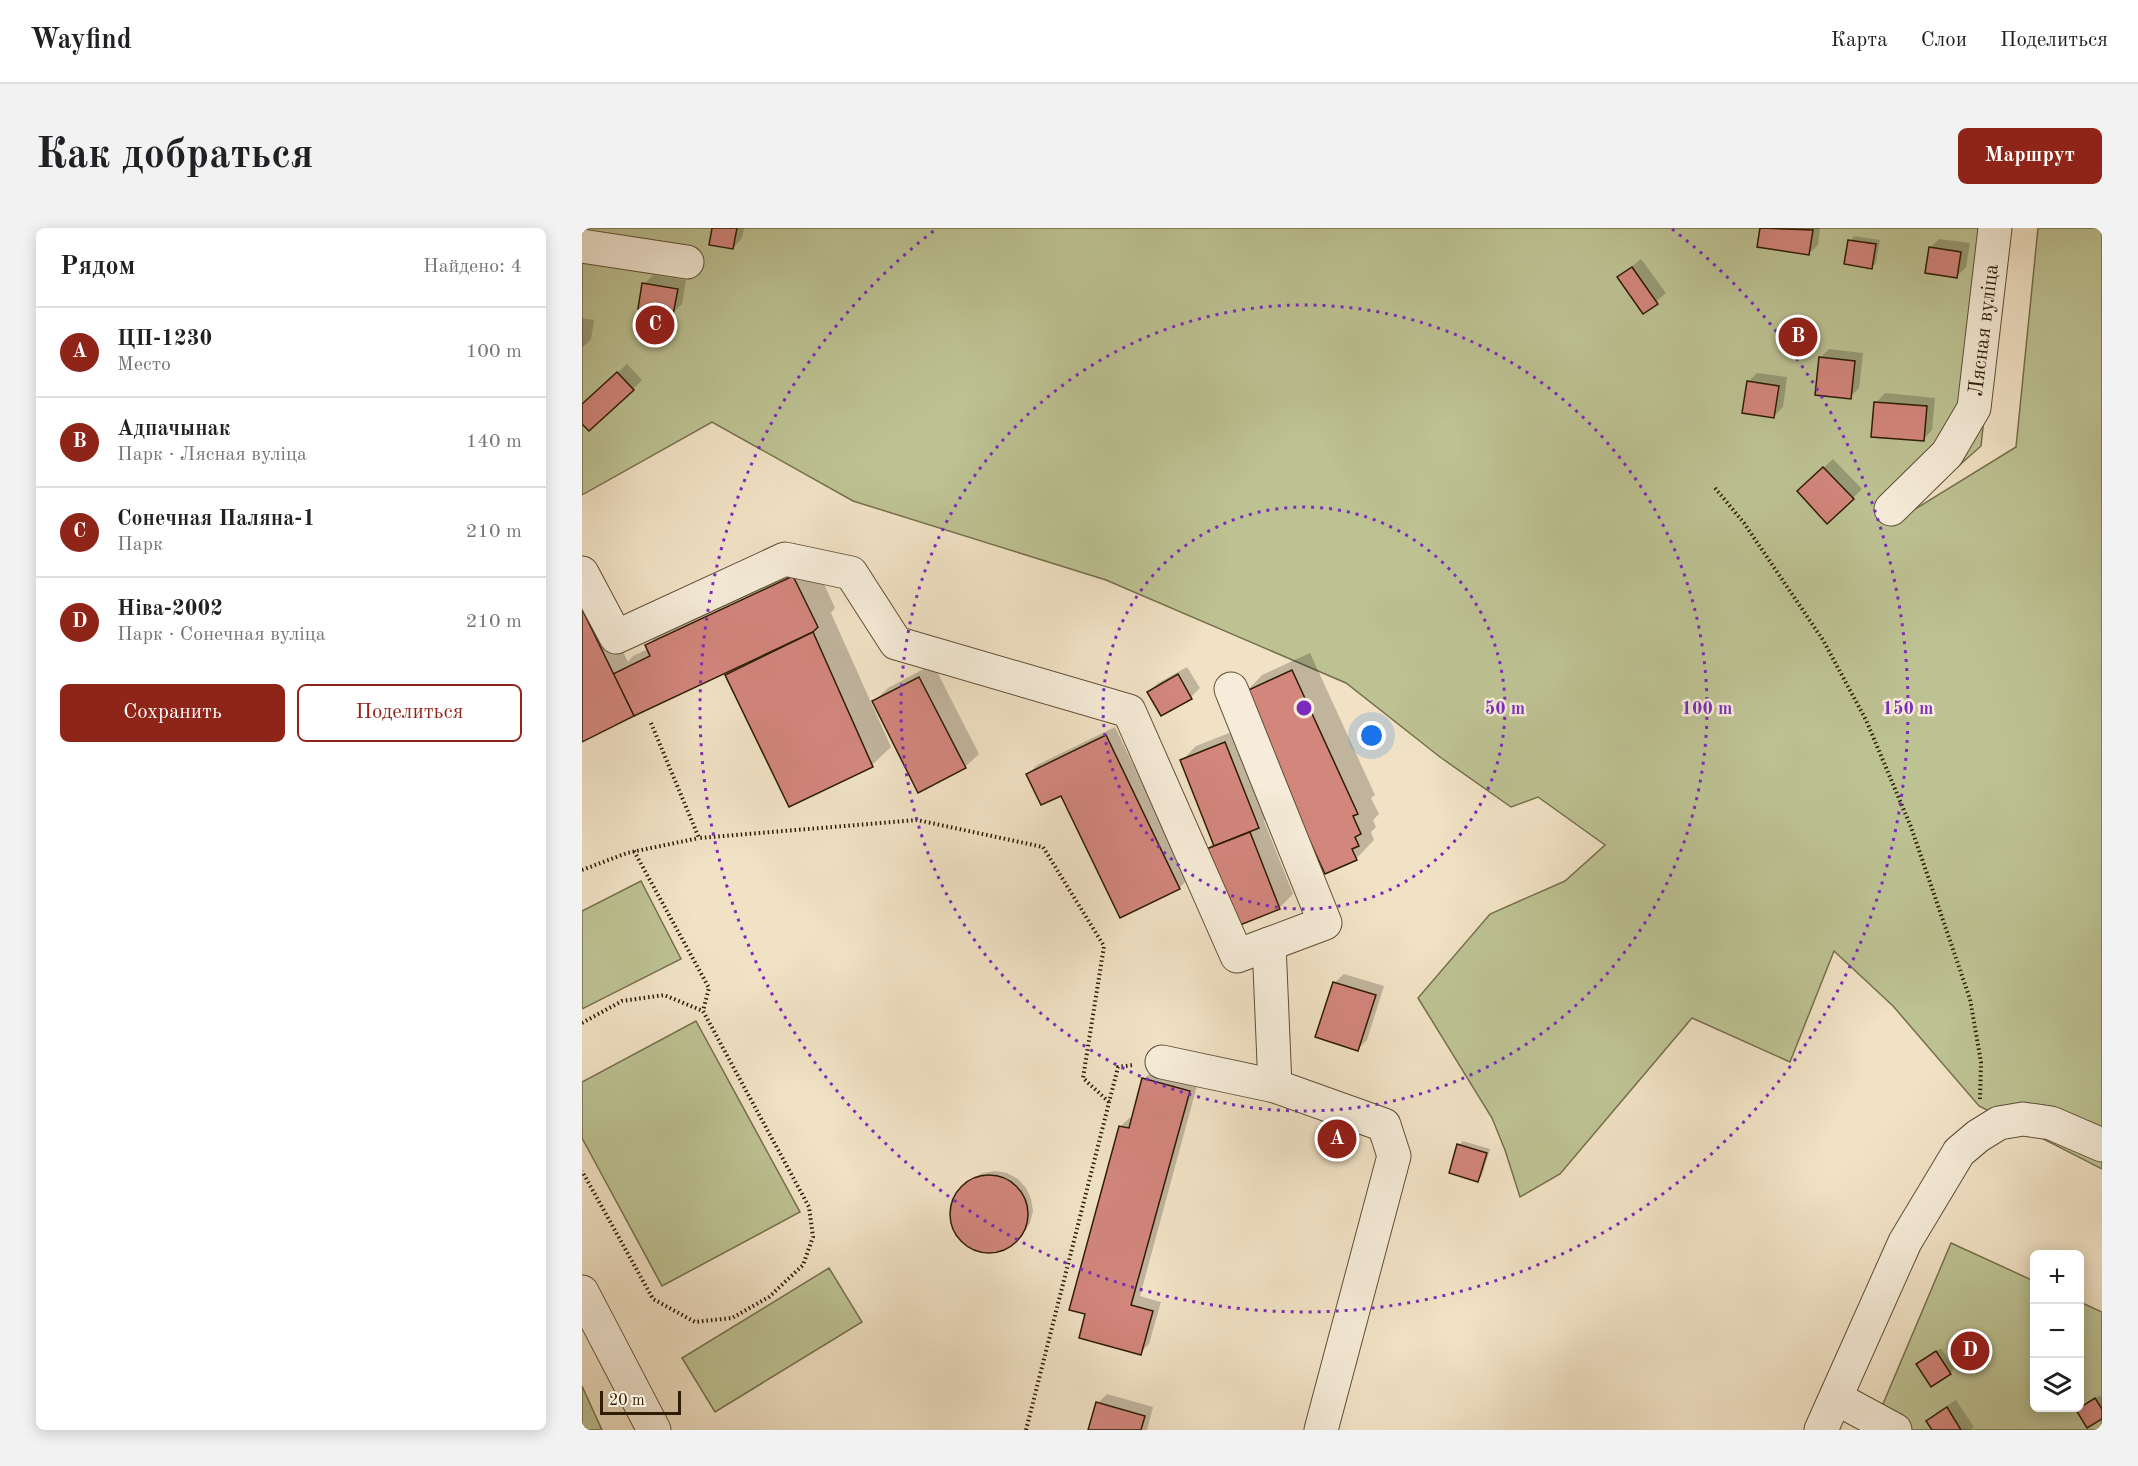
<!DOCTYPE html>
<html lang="ru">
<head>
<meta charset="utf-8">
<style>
  :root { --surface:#fff; --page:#f2f2f2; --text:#202124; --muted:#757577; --line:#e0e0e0; --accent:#8f2418 }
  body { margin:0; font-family:"Old Standard TT",serif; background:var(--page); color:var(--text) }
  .controls { position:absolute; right:18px; bottom:18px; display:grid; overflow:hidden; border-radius:9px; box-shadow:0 3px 15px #0003 }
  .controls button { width:54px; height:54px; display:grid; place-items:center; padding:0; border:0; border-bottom:2px solid var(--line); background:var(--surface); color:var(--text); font:30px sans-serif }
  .scale { position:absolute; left:18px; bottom:15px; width:81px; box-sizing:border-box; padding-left:6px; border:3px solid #2f1c05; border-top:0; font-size:16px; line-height:21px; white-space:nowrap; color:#2f1c05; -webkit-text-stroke:4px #f6ecd9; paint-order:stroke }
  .you { position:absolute; left:790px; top:508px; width:21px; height:21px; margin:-15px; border:4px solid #fff; border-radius:50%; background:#1a73e8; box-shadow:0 0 0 9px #1a73e833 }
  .badge { display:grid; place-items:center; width:39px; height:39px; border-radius:50%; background:var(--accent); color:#fff; font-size:20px; font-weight:700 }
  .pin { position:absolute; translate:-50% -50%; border:3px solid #fff; box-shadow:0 2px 6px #0006 }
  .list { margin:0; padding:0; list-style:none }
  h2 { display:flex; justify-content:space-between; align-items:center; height:78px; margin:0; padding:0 24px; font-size:26px }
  h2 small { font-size:20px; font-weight:400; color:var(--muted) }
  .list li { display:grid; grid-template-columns:39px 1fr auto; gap:18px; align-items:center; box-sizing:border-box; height:90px; padding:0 24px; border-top:2px solid var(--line) }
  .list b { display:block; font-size:22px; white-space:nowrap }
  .list p { margin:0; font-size:20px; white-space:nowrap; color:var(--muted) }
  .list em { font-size:20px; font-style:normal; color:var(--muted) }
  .actions { display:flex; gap:12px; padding:18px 24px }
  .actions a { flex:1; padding:14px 0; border:2px solid var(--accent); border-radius:9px; text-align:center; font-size:21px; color:var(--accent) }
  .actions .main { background:var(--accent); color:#fff }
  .icon { flex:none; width:33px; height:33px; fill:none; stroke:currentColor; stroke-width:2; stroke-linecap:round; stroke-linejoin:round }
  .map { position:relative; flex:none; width:1520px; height:1202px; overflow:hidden; border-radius:9px }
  header { display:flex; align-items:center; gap:36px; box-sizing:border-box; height:84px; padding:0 30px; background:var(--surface); border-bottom:2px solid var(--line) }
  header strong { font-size:28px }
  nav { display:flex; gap:33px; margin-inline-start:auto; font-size:21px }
  .intro { display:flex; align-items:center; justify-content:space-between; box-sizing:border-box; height:144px; padding:0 36px }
  h1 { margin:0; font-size:42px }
  .button { padding:15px 27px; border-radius:9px; background:var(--accent); color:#fff; font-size:21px; font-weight:700 }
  main { display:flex; gap:36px; padding:0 36px }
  aside { flex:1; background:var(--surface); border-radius:9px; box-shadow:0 3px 15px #0003 }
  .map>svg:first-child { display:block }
</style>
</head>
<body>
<header>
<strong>Wayfind</strong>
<nav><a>Карта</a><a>Слои</a><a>Поделиться</a></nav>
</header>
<div class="intro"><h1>Как добраться</h1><a class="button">Маршрут</a></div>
<main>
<aside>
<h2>Рядом<small>Найдено: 4</small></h2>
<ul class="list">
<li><span class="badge">A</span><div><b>ЦП-1230</b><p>Место</p></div><em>100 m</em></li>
<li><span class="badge">B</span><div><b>Адпачынак</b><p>Парк · Лясная вуліца</p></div><em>140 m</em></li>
<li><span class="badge">C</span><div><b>Сонечная Паляна-1</b><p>Парк</p></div><em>210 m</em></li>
<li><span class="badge">D</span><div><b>Ніва-2002</b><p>Парк · Сонечная вуліца</p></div><em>210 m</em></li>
</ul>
<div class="actions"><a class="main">Сохранить</a><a>Поделиться</a></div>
</aside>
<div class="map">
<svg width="1520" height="1202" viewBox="0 0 1520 1202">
  <rect width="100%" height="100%" fill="#f1e2c5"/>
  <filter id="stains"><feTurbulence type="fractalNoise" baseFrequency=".00333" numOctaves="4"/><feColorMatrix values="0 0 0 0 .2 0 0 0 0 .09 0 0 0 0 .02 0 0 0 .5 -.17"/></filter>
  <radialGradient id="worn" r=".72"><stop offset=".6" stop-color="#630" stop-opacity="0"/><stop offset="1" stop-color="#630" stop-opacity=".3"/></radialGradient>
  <g fill="#bdc293" stroke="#766f4c" stroke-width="1.5">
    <polygon points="0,0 1423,0 1399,218 1317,291 1434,219 1456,0 1520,0 1520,941 1397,878 1311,778 1252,723 1208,834 1110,790 978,946 938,969 923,922 910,890 836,770 908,686 983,653 1023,617 956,569 929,579 858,529 764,455 524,352 271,273 130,194 0,267"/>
    <polygon points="59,653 99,731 0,781 0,683"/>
    <polygon points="114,793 218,984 80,1058 0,910 0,854"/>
    <polygon points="1369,1015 1452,1053 1452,1180 1498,1180 1498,1074 1520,1084 1520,1202 1290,1202"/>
    <polygon points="247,1040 280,1094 133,1184 100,1130"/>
    <polygon points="0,1158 20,1202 0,1202"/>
  </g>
  <g fill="#0003">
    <polygon points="131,0 162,0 160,10 151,20"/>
    <polygon points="1179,0 1238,0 1236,17 1226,26 1177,18"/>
    <polygon points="1272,8 1298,12 1294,35 1290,39 1268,13"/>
    <polygon points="1357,11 1388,15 1384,39 1375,48 1348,20"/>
    <polygon points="1059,31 1084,65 1062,84 1037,49"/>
    <polygon points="71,47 104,52 100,76 91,85 62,56"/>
    <polygon points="0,90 12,92 9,111 0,120"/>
    <polygon points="1247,121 1281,125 1277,160 1268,169 1238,130"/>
    <polygon points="45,136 60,152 51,161 0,194 0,177"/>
    <polygon points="1175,145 1205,149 1201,179 1192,188 1166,154"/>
    <polygon points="1303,165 1353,170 1350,202 1341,212 1294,175"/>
    <polygon points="1251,231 1280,261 1271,270 1226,254"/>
    <polygon points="230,330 253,380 249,385 309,519 290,537 208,577 143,444 0,512 0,363 9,359 46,434 51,428 66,421 65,418 83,399"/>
    <polygon points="728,425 793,567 789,570 797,586 791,592 794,599 789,604 792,612 774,631 662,466 680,447"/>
    <polygon points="351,436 397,526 383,539 292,473 306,460"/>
    <polygon points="605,439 618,460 609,469 567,464 576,455"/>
    <polygon points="533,499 606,651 597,660 480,566 446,546 455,537"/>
    <polygon points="657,501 689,585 682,593 711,666 697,680 624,622 632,614 600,532 614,518"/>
    <polygon points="762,746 802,758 785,812 776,821 752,755"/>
    <polygon points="571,842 616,854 558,1068 579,1074 567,1116 558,1125 499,1109 538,899 547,890 551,890 562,851"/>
    <polygon points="754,887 780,893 775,916 766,925 745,896"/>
    <polygon points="881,913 908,921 900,948 896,952 877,917"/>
    <polygon points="413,943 425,945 436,951 444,960 449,971 451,983 448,995 442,1005 427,1019 415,1024 402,1024 390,1020 380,1012 372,1001 369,989 371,976 376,964 391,950 401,945"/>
    <polygon points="1359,1120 1372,1141 1368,1145 1340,1132"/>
    <polygon points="525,1166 571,1179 565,1202 507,1202 516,1175"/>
    <polygon points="1518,1167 1520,1171 1520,1189 1496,1182"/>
    <polygon points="1374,1172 1392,1199 1388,1202 1351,1202 1346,1193 1355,1184"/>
  </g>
  <g fill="#d2867c" stroke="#2f1c05" stroke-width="1.5">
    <polygon points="130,0 155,0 151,21 127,17"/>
    <polygon points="1178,0 1231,2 1227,27 1175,19"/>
    <polygon points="1266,12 1294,16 1290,41 1262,36"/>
    <polygon points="1347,19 1379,24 1375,50 1343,45"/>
    <polygon points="1050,39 1076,76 1061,86 1035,49"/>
    <polygon points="60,55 96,61 91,87 56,81"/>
    <polygon points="1237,129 1273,133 1269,171 1233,167"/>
    <polygon points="35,144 52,162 7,203 0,196 0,176"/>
    <polygon points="1165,153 1197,158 1192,190 1160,185"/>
    <polygon points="1292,174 1345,178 1342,213 1289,209"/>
    <polygon points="1241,239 1272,271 1245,296 1215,263"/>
    <polygon points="211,348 236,399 231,404 52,488 31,446 68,428 63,417"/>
    <polygon points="0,381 52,488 0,514"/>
    <polygon points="231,404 291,539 207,579 143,447"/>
    <polygon points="710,442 776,586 771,588 779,606 773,609 777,618 770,621 775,632 743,646 660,465"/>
    <polygon points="596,446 610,471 579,488 565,464"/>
    <polygon points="337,449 384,540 336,565 290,473"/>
    <polygon points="524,507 598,661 538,690 479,568 459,577 444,546"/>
    <polygon points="643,514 677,600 632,618 598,532"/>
    <polygon points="668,604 698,681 653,699 622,622"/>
    <polygon points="751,754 794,767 776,823 733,809"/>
    <polygon points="560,850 608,863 549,1077 571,1083 559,1127 497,1110 503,1086 487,1082 537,898 547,900"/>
    <polygon points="744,895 772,902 766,927 738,920"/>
    <polygon points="875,916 905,925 896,954 867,945"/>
    <circle cx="407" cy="986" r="39"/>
    <polygon points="1354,1123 1369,1146 1349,1159 1334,1136"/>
    <polygon points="1513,1170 1520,1181 1520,1191 1505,1200 1494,1182"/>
    <polygon points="514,1174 563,1188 559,1202 506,1202"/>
    <polygon points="1365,1179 1379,1202 1350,1202 1344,1193"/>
  </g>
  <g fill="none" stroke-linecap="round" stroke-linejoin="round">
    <defs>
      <g id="minor">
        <polyline points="0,18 105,34"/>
        <polyline points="1309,281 1365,226 1392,180 1413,0"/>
        <polyline points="0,345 34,409 203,331 269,345 314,415 547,483 655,728 687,716"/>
        <polyline points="649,461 743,695 687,716 693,858"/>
        <polyline points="580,834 693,858 802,897 812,928 739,1202"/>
        <polyline points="0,1064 72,1202"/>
        <polyline points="1254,1170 1313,1202"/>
        <polyline points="1239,1202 1323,1014 1377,924 1396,908 1417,895 1441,891 1469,895 1520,917"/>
      </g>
    </defs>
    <use href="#minor" stroke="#604e35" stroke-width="35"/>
    <g stroke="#2f1c05" stroke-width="4" stroke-dasharray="1.5 3" stroke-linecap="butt">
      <polyline points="1133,260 1162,295 1241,412 1284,492 1329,599 1388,771 1399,834 1398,871"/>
      <polyline points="69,495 117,610 335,592 461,619 522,718 501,850 527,874"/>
      <polyline points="52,623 127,760 121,783"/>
      <polyline points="0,642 45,625 117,610"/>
      <polyline points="0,795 40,773 82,767 121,783 227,979 231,1009 221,1037 187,1069 150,1090 113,1094 71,1071 0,943"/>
      <polyline points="444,1202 536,839 551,837"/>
    </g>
    <use href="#minor" stroke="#f6ecd9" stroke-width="33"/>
  </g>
  <g fill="none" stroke="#7b2cbf" stroke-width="3" stroke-dasharray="3 6">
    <circle cx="722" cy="480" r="201"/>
    <circle cx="722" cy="480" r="403"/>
    <path d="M1090 1A604 604 0 1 1 354 1"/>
  </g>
  <g text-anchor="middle" stroke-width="5" stroke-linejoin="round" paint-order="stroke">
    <g font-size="21" fill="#2f1c05" stroke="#f6ecd9">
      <text transform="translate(1401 102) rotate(-83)" y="7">Лясная вуліца</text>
    </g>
  </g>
  <circle cx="722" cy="480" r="9" fill="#7b2cbf" stroke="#f6ecd9" stroke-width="3"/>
  <g font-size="18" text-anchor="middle" font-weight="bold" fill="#7b2cbf" stroke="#f6ecd9" stroke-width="5" stroke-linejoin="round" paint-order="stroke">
    <text x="923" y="486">50 m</text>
    <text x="1125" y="486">100 m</text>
    <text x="1326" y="486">150 m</text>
  </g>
  <rect width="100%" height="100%" filter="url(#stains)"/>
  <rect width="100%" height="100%" fill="url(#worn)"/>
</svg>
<div class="controls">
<button>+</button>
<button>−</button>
<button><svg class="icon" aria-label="layers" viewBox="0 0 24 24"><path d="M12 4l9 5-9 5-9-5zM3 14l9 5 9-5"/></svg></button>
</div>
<div class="scale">20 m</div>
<div class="you"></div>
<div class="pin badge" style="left:755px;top:911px">A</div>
<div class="pin badge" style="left:1216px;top:109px">B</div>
<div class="pin badge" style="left:73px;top:97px">C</div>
<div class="pin badge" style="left:1388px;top:1123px">D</div>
</div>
</main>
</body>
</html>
